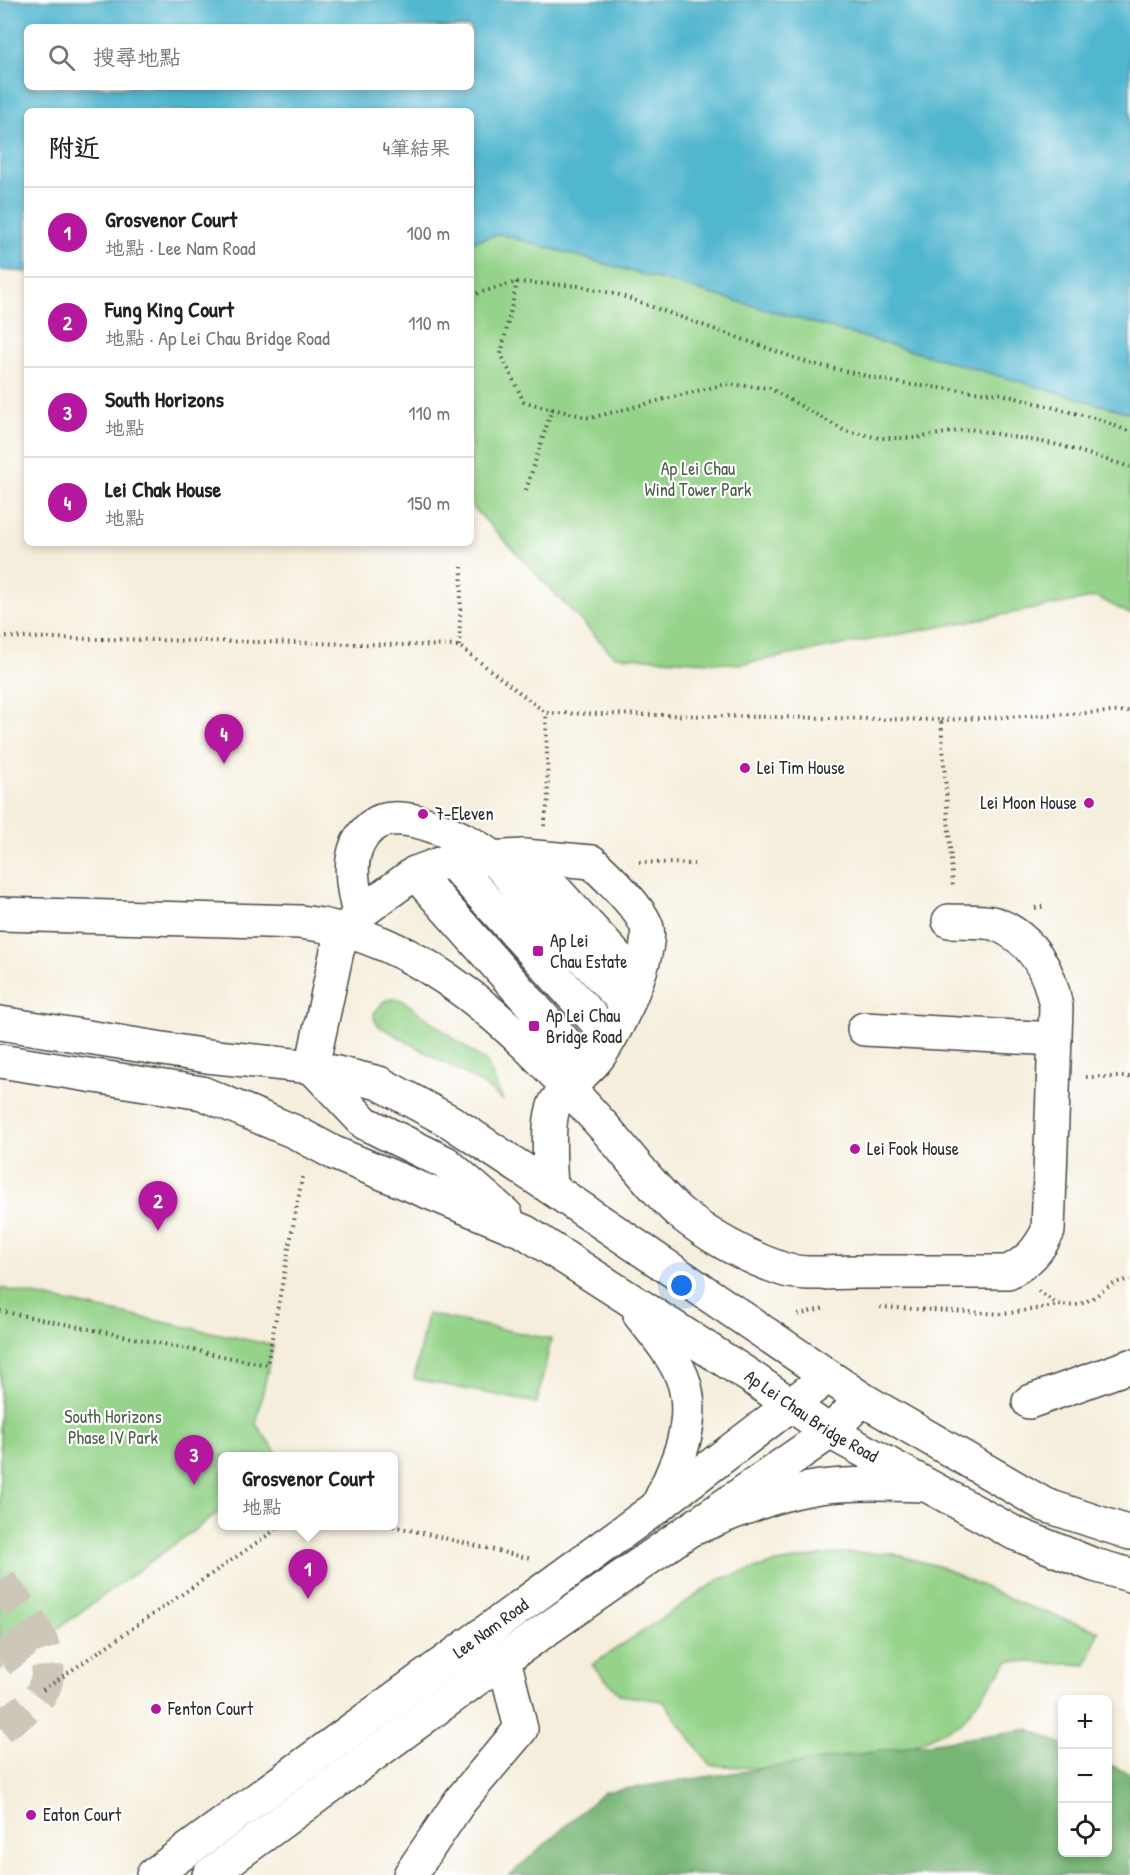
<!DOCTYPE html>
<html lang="zh-TW">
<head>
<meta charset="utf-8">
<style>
  :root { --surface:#fff; --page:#f6f6f6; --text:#222; --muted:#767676; --line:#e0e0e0; --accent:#b5179e }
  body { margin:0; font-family:"Patrick Hand","LXGW WenKai TC",sans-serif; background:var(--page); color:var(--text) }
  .controls { position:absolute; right:18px; bottom:18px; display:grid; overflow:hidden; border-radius:9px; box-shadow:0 3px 9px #0003 }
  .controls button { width:54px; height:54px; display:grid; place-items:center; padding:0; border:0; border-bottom:2px solid var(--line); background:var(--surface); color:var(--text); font:30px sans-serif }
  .you { position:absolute; left:682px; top:1286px; width:21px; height:21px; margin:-15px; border:4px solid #fff; border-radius:50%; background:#1a73e8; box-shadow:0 0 0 9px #1a73e833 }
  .badge { display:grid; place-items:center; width:39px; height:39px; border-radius:50%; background:var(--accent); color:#fff; font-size:20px; font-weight:700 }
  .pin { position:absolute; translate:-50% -50px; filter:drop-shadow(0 2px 3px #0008) }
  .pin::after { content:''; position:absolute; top:32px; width:21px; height:18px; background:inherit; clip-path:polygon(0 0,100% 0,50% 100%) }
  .popup { position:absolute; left:218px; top:1452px; width:180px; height:78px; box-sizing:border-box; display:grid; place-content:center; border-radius:9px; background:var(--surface); filter:drop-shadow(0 2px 4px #0005); font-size:20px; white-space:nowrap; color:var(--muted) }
  .popup b { font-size:22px; color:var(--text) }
  .popup::after { content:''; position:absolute; left:50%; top:100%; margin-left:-12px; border:12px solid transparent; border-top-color:var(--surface) }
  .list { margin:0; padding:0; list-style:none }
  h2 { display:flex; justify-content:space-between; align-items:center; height:78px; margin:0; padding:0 24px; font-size:26px }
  h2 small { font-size:20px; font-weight:400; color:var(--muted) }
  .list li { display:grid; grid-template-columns:39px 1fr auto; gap:18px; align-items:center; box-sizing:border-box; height:90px; padding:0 24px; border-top:2px solid var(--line) }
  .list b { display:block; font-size:22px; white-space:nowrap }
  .list p { margin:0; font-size:20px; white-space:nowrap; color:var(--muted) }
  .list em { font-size:20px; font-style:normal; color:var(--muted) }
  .icon { flex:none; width:33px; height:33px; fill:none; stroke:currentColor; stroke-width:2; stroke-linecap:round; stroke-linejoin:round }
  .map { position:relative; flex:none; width:1130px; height:1875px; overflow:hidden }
  .search { position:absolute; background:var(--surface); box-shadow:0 3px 9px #0003; left:24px; top:24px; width:450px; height:66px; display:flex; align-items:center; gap:15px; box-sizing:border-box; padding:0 21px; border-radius:9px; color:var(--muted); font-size:22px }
  .panel { position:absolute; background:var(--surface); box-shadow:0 3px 9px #0003; left:24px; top:108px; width:450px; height:438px; border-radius:9px }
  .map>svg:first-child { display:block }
</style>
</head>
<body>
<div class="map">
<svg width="1130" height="1875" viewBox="0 0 1130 1875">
  <rect width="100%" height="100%" fill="#fff"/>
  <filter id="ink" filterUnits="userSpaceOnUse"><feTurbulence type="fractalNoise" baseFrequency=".0167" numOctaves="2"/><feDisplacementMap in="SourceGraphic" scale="12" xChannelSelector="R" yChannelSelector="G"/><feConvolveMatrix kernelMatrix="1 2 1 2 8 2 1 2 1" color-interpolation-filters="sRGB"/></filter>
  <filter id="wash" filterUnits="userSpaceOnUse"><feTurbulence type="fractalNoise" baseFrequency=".008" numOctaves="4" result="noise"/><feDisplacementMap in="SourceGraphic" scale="24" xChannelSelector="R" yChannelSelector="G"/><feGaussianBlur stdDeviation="1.35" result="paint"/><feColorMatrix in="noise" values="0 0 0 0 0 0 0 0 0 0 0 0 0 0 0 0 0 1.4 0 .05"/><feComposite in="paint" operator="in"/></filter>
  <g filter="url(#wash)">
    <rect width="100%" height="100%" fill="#f5eedc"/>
    <g fill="#94d389" stroke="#607f5a" stroke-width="1.5">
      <polygon points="500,234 1130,413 1130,614 1097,597 742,664 614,656 471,505 471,242"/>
      <polygon points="391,999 402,1000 487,1063 503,1101 484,1085 379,1026 375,1021 374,1013 384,1001"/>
      <polygon points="0,1288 273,1345 256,1424 279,1456 222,1456 222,1510 0,1670"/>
      <polygon points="427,1314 551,1339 537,1403 414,1379"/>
      <polygon points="837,1553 890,1553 941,1567 1021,1604 1099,1631 1086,1665 1009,1661 961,1723 871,1766 830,1773 710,1765 663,1701 620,1695 592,1665 720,1579 771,1564"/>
    </g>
    <polygon fill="#77b575" stroke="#517050" stroke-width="1.5" points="1029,1729 1062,1744 1062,1852 1108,1852 1108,1764 1130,1774 1130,1875 510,1875 604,1792"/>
    <path fill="#51b6cf" stroke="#3e707d" stroke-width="1.5" fill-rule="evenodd" d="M0 0H1130V413L500 234 471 242V111H27V272L0 270ZM27 27H471V87H27Z"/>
  </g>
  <g filter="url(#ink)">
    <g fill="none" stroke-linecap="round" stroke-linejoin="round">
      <g stroke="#cdc7b9" stroke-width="33" stroke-dasharray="33 16" stroke-linecap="butt">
        <path d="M0 1582C21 1609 62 1652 43 1690 35 1706 14 1717 0 1727"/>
        <polyline points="0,1661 37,1633"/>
      </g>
      <defs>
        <g id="minor">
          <polyline points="524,856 637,979"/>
          <polyline points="450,860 610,1037"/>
          <polyline points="415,873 587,1067"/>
          <path d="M0 914 300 922C428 935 523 1037 604 1127 627 1153 654 1190 679 1212 708 1236 746 1257 782 1269 803 1276 832 1272 854 1272 905 1272 957 1272 1008 1272 1028 1262 1038 1251 1048 1231L1056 1007C1050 971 1032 938 996 924 982 920 963 922 949 921"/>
          <path d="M359 914C352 883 344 848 372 826 399 804 467 838 490 856 505 868 517 887 530 901 562 935 595 970 627 1005"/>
          <polyline points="864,1029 1055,1039"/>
          <path d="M312 1067 337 951 344 932 359 914 415 873 450 860 524 856 592 862C606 875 643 910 647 928 653 956 613 1042 594 1062 582 1075 566 1087 556 1102 546 1118 550 1168 551 1188"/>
          <polyline points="1029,1402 1130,1366"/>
          <path id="s1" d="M153 1875 657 1507 827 1377"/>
          <polyline points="209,1875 504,1659 830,1432 862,1399"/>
          <polyline points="410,1875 460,1801 521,1729 504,1659"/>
        </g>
        <g id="major">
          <polyline points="0,1023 207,1056 312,1067 379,1083 451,1122 551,1188 862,1399 1045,1505 1130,1533"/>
          <path id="s2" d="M0 1061 202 1093 295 1132 334 1153 525 1232 748 1375 830 1432 1014 1533 1094 1565 1130 1575"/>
          <polyline points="312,1067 365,1123 446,1163 506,1215"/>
          <path d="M640 1315C655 1334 673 1355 682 1377 699 1420 676 1468 657 1507"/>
          <path d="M692 1529C733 1513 775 1493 820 1487 854 1483 888 1484 922 1485"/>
        </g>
      </defs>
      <use href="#minor" stroke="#494846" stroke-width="36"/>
      <use href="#major" stroke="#494846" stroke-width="36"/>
      <g stroke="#494846" stroke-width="4" stroke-dasharray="1.5 4.5" stroke-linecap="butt">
        <polyline points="517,282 501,354 524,402 590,418 725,384 769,388 845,431 880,438 916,438 969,429 1059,445 1130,467"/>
        <polyline points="471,295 517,282 580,286 619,295 809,363 903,384 1001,394 1098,419 1130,432"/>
        <polyline points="526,490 552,409"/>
        <polyline points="0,637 459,646 546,713 941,720 953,889"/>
        <polyline points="459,646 462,567"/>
        <polyline points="941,720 1130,711"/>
        <polyline points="544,826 548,800 546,713"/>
        <polyline points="639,862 694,864"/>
        <polyline points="1035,908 1046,906"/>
        <polyline points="1086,1077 1130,1077"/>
        <path d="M1038 1291C1045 1295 1055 1304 1062 1305 1094 1310 1103 1280 1130 1280"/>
        <polyline points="880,1307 1003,1314 1061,1305"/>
        <polyline points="0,1311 267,1365 303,1173"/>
        <polyline points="798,1315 825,1308"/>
        <polyline points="393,1526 532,1559"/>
        <polyline points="43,1690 281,1526"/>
      </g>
      <use href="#minor" stroke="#fff" stroke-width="33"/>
      <use href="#major" stroke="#fff" stroke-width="33"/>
    </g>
  </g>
  <g fill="#b5179e" stroke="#fff" stroke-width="2">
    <circle cx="745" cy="768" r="6"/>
    <circle cx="1089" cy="803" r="6"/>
    <circle cx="423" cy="814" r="6"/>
    <rect x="532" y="945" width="12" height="12" rx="3"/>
    <rect x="528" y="1020" width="12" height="12" rx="3"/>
    <circle cx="855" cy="1149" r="6"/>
    <circle cx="156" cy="1709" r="6"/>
    <circle cx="31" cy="1815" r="6"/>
  </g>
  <g text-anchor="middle" stroke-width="4.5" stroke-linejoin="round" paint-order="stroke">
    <g font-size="18" fill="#4a5d47" stroke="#fff">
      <text x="698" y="475">Ap Lei Chau<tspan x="698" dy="21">Wind Tower Park</tspan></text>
      <text x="113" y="1423">South Horizons<tspan x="113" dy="21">Phase IV Park</tspan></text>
    </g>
    <g font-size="18" fill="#2b2b2b" stroke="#fff" text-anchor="start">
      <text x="757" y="774">Lei Tim House</text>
      <text x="1077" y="809" text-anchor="end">Lei Moon House</text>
      <text x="435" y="820">7-Eleven</text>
      <text x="550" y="947">Ap Lei<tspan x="550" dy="21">Chau Estate</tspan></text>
      <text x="546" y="1022">Ap Lei Chau<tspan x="546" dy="21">Bridge Road</tspan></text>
      <text x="867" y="1155">Lei Fook House</text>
      <text x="168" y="1715">Fenton Court</text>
      <text x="43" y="1821">Eaton Court</text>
    </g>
    <g font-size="18" fill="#2b2b2b" stroke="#fff">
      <text dy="6" stroke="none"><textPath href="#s2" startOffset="897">Ap Lei Chau Bridge Road</textPath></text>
      <text dy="6" stroke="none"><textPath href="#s1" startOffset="418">Lee Nam Road</textPath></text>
    </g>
  </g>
</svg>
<div class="controls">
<button>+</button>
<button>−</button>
<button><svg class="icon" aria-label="locate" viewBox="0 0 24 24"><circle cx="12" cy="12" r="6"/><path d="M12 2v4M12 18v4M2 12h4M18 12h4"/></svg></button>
</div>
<div class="you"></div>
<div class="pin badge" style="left:308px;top:1599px">1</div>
<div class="popup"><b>Grosvenor Court</b>地點</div>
<div class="pin badge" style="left:158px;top:1231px">2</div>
<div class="pin badge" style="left:194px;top:1485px">3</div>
<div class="pin badge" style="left:224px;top:764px">4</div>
<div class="search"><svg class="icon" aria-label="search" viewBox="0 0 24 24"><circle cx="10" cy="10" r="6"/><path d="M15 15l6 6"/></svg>搜尋地點</div>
<section class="panel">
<h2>附近<small>4筆結果</small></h2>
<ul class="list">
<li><span class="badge">1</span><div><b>Grosvenor Court</b><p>地點 · Lee Nam Road</p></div><em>100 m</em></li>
<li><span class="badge">2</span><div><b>Fung King Court</b><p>地點 · Ap Lei Chau Bridge Road</p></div><em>110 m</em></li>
<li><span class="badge">3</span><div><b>South Horizons</b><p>地點</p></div><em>110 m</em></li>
<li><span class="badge">4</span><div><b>Lei Chak House</b><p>地點</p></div><em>150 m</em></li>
</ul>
</section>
</div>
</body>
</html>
